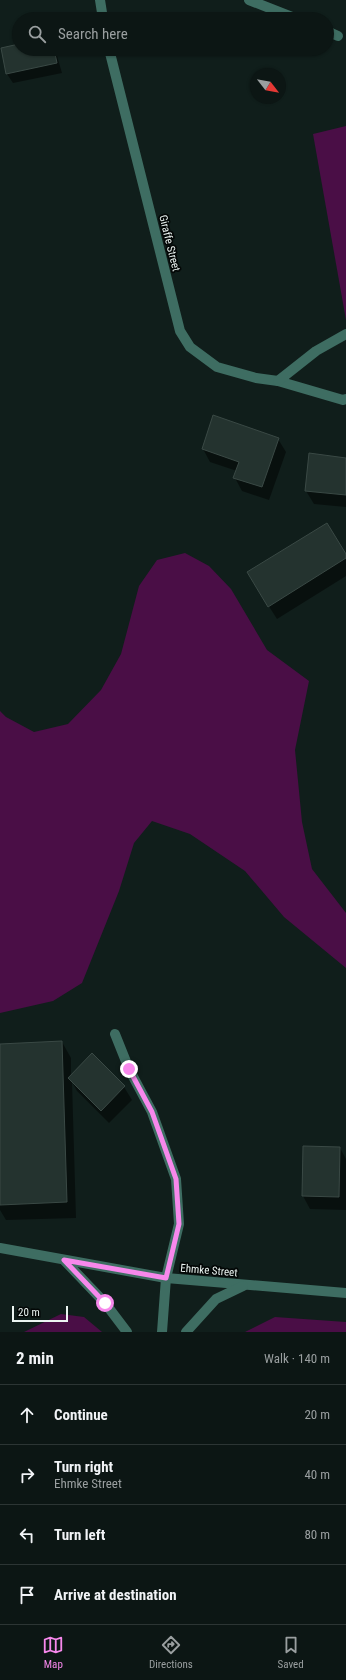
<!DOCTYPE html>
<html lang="en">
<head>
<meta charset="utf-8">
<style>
  :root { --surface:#0c1614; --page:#151f1d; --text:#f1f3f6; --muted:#9a9fa0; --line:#2c3534; --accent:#f788ec }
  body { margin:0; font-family:"Roboto Condensed",sans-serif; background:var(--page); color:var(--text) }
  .compass { position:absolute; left:250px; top:68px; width:36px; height:36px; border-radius:50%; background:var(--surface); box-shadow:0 1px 3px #0004; rotate:121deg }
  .scale { position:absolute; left:12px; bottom:10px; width:56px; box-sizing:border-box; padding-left:4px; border:2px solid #ecf5f2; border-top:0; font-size:11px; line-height:14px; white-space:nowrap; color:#ecf5f2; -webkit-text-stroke:3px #030706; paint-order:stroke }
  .stop { position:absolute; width:12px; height:12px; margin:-9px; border:3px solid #f788ec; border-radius:50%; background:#fff }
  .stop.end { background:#f788ec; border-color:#fff; box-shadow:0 1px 4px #0008 }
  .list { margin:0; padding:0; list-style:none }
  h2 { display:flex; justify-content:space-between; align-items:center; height:52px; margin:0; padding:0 16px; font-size:17px }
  h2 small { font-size:13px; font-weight:400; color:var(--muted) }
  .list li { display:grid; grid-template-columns:26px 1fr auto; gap:12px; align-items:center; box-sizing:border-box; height:60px; padding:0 16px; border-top:1px solid var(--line) }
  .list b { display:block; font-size:15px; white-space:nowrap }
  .list p { margin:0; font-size:13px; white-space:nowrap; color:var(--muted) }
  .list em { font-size:13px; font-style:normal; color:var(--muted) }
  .icon { flex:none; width:22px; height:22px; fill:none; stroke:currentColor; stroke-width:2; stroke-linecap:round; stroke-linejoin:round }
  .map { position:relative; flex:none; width:346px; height:1332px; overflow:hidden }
  .search { position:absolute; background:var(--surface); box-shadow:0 1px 3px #0004; left:12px; right:12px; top:12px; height:44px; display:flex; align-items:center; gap:10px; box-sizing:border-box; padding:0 14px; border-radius:22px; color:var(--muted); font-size:15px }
  .sheet { height:292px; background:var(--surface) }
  nav { display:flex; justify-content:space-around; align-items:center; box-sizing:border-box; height:56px; border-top:1px solid var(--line); background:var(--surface); font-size:11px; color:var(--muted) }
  nav a { display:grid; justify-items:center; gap:2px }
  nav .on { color:var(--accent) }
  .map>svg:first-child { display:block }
</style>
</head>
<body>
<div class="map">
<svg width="346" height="1332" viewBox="0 0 346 1332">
  <rect width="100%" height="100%" fill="#101e1b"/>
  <g fill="#4a0e46">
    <polygon points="346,126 346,320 313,134"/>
    <polygon points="185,553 209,566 231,589 267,650 309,681 295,750 302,822 312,869 346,913 346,968 284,917 245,871 190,834 152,821 134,843 119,891 82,983 53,1001 0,1013 0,711 6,717 34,732 68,724 101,690 121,654 139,586 157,560"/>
    <polygon points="61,1314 84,1317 102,1332 24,1332"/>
    <polygon points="275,1317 346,1322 346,1332 245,1332"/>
  </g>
  <g fill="#0007">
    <polygon points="19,45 19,49 55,49 62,73 13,83 7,74 2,49"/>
    <polygon points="278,439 286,452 269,500 242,491 235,478 237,471 210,462 203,449"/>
    <polygon points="346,459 346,507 314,504 306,491"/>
    <polygon points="346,556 346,576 277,619 256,586"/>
    <polygon points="62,1042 71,1058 71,1076 124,1087 132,1100 109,1123 77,1091 72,1082 76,1218 6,1220 0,1210 0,1045"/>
    <polygon points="340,1148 346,1159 346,1210 310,1209 303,1196"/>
  </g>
  <g fill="#24332f" stroke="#3a4945">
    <polygon points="19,44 19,49 54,49 57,63 6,74 1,48"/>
    <polygon points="213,415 279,438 262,487 233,478 239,462 202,449"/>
    <polygon points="309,453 346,458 346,495 305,491"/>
    <polygon points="327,523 346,554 346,558 268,607 247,572"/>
    <polygon points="62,1041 67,1202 0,1205 0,1044"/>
    <polygon points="92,1053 125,1086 101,1111 68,1078"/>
    <polygon points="303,1146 340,1147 339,1197 302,1196"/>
  </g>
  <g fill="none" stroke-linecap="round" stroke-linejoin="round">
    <polyline stroke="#3e6d62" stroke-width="10" points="115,1034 129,1069 152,1112 176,1179 179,1224 166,1278"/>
    <g stroke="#3e6d62" stroke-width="10">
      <polyline points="100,0 103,19"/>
      <polyline points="249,0 297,19"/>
      <polyline points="327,31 338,36"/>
      <polyline points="109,49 180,331 190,347 217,367 256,378 278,381 343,400 346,399"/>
      <polyline points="278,381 316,351 346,334"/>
      <polyline points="0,1248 166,1278 346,1293"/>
      <polyline points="64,1260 105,1303 127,1332"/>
      <polyline points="162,1332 166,1278"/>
      <polyline points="186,1332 216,1299 243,1286"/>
    </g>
  </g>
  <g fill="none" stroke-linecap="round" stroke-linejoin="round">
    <polyline stroke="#f788ec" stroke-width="5" points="105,1303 64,1260 166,1278 179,1224 176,1179 152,1112 129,1069"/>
  </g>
  <g text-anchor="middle" stroke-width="3.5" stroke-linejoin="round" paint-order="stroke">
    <g font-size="11" fill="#ecf5f2" stroke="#030706">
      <text transform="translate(170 243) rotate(76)" y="4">Giraffe Street</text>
      <text transform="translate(209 1270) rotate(5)" y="4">Ehmke Street</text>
    </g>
  </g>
</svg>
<svg class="compass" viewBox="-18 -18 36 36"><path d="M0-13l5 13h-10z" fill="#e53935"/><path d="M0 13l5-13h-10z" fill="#9a9fa0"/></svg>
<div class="scale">20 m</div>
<div class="stop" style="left:105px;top:1303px"></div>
<div class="stop end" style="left:129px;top:1069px"></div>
<div class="search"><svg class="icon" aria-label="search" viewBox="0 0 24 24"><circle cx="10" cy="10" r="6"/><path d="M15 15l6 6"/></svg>Search here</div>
</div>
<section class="sheet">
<h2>2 min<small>Walk · 140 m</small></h2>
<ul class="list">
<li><svg class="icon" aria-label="ahead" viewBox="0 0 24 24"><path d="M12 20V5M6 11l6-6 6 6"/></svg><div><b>Continue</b></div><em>20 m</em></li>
<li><svg class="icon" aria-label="right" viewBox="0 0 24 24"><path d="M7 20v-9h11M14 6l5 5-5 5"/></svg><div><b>Turn right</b><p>Ehmke Street</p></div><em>40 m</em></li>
<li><svg class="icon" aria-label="left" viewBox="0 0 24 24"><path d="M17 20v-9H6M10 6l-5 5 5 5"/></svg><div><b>Turn left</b></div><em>80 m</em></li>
<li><svg class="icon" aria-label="arrive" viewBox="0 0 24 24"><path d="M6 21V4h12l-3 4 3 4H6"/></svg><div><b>Arrive at destination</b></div></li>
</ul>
</section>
<nav>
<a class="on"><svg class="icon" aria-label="map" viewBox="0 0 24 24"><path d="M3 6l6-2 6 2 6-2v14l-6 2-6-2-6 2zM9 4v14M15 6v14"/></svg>Map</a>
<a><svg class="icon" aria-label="directions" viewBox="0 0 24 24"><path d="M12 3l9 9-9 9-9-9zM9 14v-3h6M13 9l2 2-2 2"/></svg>Directions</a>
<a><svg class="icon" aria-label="saved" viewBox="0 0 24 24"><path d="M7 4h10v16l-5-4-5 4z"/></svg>Saved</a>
</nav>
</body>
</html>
